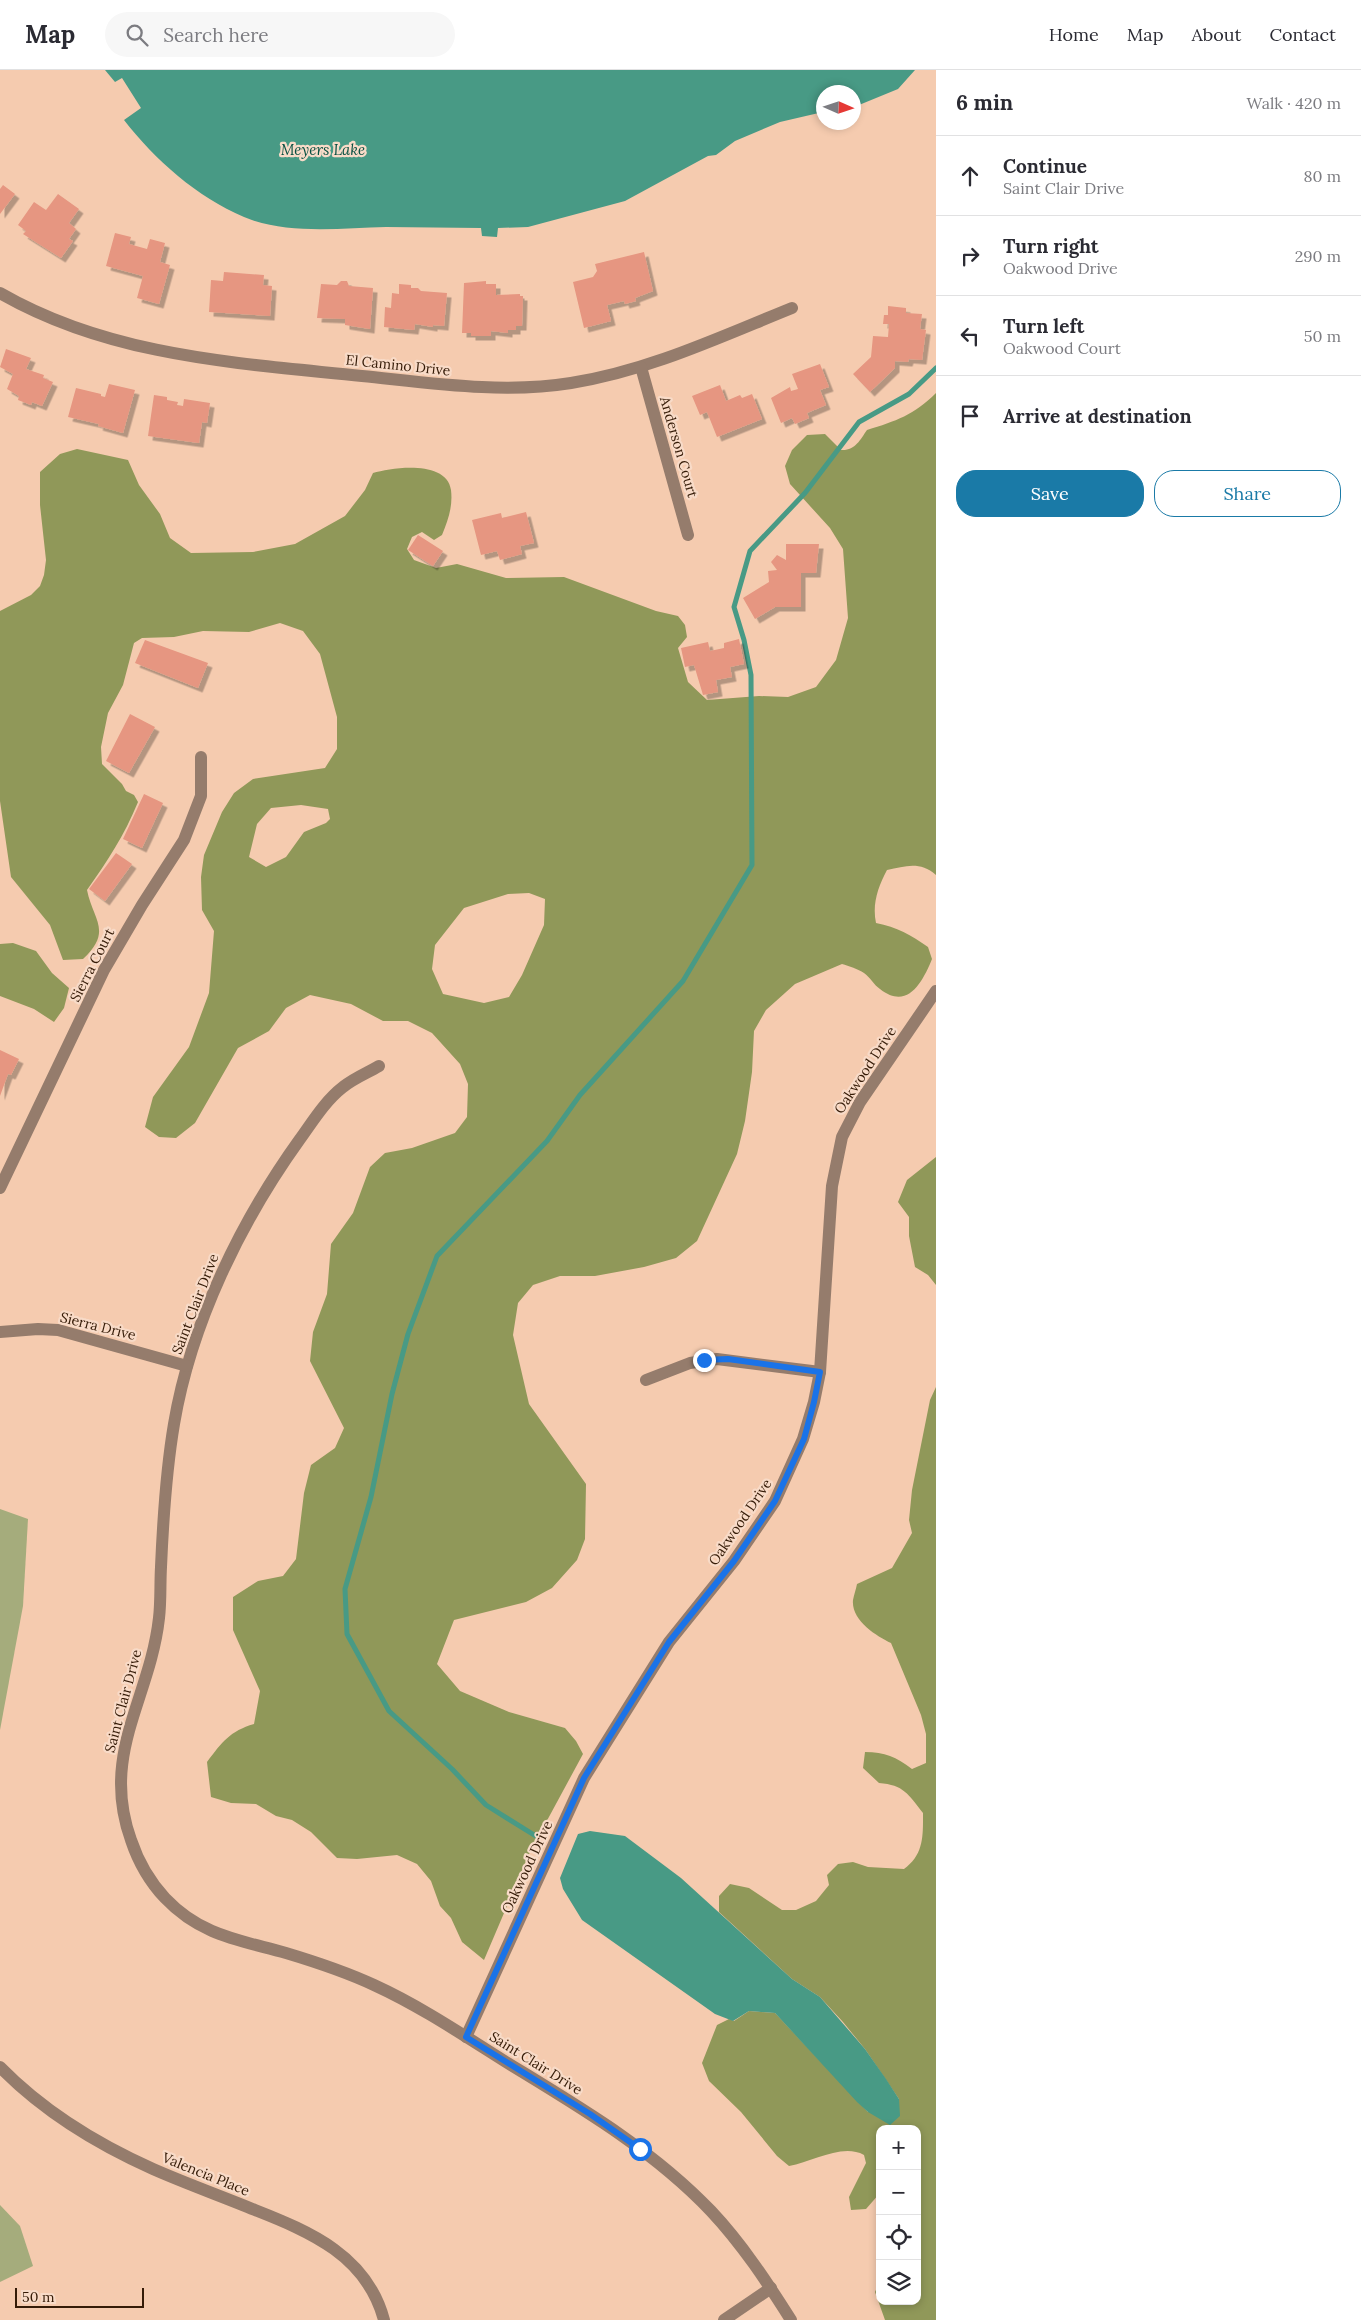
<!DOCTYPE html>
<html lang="en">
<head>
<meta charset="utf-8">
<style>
  :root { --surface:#fff; --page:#f7f7f7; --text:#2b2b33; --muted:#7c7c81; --line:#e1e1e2; --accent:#1a7aa7 }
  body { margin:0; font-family:Lora,serif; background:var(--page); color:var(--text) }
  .controls { position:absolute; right:15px; bottom:15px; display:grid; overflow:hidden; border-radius:10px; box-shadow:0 2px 8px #0003 }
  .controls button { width:45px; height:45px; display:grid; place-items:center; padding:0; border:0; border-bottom:1px solid var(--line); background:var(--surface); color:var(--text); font:25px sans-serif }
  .compass { position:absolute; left:816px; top:15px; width:45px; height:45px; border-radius:50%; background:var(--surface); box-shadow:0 2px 8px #0003; rotate:93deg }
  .scale { position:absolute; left:15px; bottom:12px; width:129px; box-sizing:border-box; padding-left:5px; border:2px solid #351b07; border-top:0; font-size:14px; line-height:18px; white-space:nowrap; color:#351b07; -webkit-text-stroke:4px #f8dbc8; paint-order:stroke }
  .stop { position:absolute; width:15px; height:15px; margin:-11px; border:4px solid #1a73e8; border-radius:50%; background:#fff }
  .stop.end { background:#1a73e8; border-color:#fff; box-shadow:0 1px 5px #0008 }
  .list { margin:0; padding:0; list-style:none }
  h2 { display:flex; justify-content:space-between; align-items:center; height:65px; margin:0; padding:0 20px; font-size:21px }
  h2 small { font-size:16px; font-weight:400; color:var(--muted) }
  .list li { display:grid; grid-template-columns:32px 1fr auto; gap:15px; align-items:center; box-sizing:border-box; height:80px; padding:0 20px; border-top:1px solid var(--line) }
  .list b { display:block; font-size:19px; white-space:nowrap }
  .list p { margin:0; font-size:16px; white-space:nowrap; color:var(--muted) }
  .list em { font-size:16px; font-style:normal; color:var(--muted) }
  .actions { display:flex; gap:10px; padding:15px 20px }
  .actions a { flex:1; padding:11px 0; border:1px solid var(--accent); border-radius:20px; text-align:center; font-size:18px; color:var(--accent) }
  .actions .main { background:var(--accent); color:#fff }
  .icon { flex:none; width:28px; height:28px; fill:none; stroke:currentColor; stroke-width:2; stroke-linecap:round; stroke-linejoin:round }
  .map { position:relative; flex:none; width:936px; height:2250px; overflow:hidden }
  header { display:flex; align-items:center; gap:30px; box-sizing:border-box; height:70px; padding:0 25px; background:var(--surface); border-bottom:1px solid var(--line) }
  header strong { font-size:24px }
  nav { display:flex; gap:28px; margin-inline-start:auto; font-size:18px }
  .search { width:350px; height:45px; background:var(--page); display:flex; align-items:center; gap:12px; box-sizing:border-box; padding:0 18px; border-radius:28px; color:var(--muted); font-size:19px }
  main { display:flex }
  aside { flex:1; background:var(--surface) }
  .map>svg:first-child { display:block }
</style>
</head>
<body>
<header>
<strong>Map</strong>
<div class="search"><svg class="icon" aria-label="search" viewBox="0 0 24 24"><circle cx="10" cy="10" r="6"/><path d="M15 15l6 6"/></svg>Search here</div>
<nav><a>Home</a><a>Map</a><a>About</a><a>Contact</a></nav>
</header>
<main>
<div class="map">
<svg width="936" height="2250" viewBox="0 0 936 2250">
  <defs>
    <filter id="shadow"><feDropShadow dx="4.5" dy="4.5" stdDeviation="0" flood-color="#0004"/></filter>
  </defs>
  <rect width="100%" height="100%" fill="#f5cbaf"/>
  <g fill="#a5ac7c">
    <polygon points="0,1439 28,1449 23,1536 0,1660"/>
    <polygon points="0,2135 20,2156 33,2196 0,2212"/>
  </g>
  <g fill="#909859" fill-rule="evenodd">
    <path d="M936 323V805C920 791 906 796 887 800 878 817 872 834 876 853 897 857 911 865 928 877L932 889C923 911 908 941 880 919 874 915 870 907 864 903 858 899 849 896 842 894L795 914 766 940 754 961 752 1002 745 1051 737 1084 697 1171 676 1188 644 1197 595 1206H560L533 1215 518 1233 513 1265 529 1334 586 1414 585 1469 577 1490 552 1518 526 1532 454 1550 437 1594 460 1621 509 1642 565 1658 576 1671 583 1684 530 1782 484 1890 462 1872 451 1848 440 1836 431 1811 417 1794 397 1785 357 1789 337 1788 311 1762 292 1750 276 1746 256 1734 231 1733 211 1727 207 1692C222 1672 230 1661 254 1654L260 1621 233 1560V1527L258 1511 283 1506 296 1489 304 1423 311 1395 335 1378 344 1358 310 1291 313 1262 327 1224 331 1174 353 1143 370 1097 385 1083 412 1078 455 1063 467 1047 468 1014 460 994 432 963 408 951H383L351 934 310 925 286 938 269 961 238 978 195 1053 176 1068 159 1067 145 1057 153 1027 189 977 209 923 214 861 202 840 201 807 204 785 222 742 234 723 253 709 325 698 337 679V647L320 584 303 561 280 553 249 562 203 561 174 567 142 568 134 573 123 615 108 643 101 677 102 694 122 714 126 721 134 725 138 732C124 766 108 790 87 820 93 850 113 861 83 889L63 890 50 855 11 807 0 731V541L31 525 40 516 44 505 46 490 40 435V402L60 384 77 379 128 390 139 415 160 444 170 468 191 483 253 482 295 474 345 446 365 420 373 403C393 397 447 390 451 420 453 437 448 450 442 465L434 470 422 462 412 467 407 479 414 490 436 498 457 494 506 508 564 507 656 541 678 546 685 555 687 567 678 578 688 612 707 630 759 626 788 627 816 617 836 590 848 548 843 479 830 458 790 414 785 396 792 380 807 365 825 364 841 380C855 381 860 370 867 360 896 351 914 345 936 323ZM301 735 328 739 330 749 326 753 304 762 286 787 266 797 249 787 257 754 271 738ZM529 823 545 829 544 855 522 905 509 927 484 933 443 924 432 899 435 875 464 838 508 824Z"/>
    <polygon points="13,873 36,881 52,903 69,918 64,938 54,952 34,939 0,926 0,874"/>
    <polygon points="936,1087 936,1215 928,1205 915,1197 909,1166 909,1147 898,1132 907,1110"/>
    <path d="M936 1317V2250H885L875 2222 880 2211V2231H917V2059H880V2123L866 2139 851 2140 849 2127 866 2093 864 2085C842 2073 813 2092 789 2096L777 2086 741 2042 709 2011 702 1993 717 1955 729 1949 734 1951 749 1941 775 1943 868 2042 899 2029 865 1979 843 1952 820 1927 792 1909 719 1842V1826L730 1814 749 1818 782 1840H796L816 1831 829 1815 827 1805 838 1794 853 1792 868 1797 904 1799C924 1784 923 1766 923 1743 908 1724 904 1715 879 1713L863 1698 865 1682C885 1682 896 1687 912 1699L926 1693V1664L921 1645 891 1573C876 1566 851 1550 853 1530 854 1525 856 1519 857 1514L892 1498 912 1463 909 1450 912 1420 930 1330Z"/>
  </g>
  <g fill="#489a85">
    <path d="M105 0H915L898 19 859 35 854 36V22H824L823 42 780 52 735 71 716 85 708 86 625 131 528 157 498 158 497 167 482 166 481 158C450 158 418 157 386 157 341 158 286 165 244 147 197 127 155 90 124 50L141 38 122 8 115 12Z"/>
    <polygon points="590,1761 625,1766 681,1808 792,1909 820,1927 865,1979 886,2009 899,2029 900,2046 890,2055 868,2042 857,2032 775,1943 749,1941 733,1951 715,1944 582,1850 563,1819 560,1808 578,1764"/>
  </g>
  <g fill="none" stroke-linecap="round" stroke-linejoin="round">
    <polyline stroke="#489a85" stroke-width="5" points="539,1768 486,1735 452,1699 389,1641 347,1564 345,1519 371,1427 392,1324 408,1264 437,1186 547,1071 580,1025 683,911 752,795 751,605 744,570 734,537 750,481 805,423 859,352 909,324 936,298"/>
  </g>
  <g fill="#e69681" filter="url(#shadow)">
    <polygon points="3,115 15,124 0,144 0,119"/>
    <polygon points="58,124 79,139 69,153 76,159 69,169 73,171 61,188 23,164 26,161 18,155 34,132 46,140"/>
    <polygon points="115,163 131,167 129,174 147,179 150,169 165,173 160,192 170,195 159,234 137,228 143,206 106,196"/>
    <polygon points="644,182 653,221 635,228 636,231 625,234 624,231 607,235 611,251 584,258 573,212 593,207 597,201 595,194"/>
    <polygon points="224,202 264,205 263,215 272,216 270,246 209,242 211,210 223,211"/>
    <polygon points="341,211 347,211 349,216 373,218 370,259 345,255 345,249 317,248 321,214 337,215"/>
    <polygon points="486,211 486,214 496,214 496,225 520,224 520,226 523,226 522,256 516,256 516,260 508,260 508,263 491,261 491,266 471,266 471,263 462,263 464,213"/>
    <polygon points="399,214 411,215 411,218 418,218 421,221 447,223 444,256 433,255 433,257 415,254 414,260 384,257 385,237 391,238 392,223 399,224"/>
    <polygon points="888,236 906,238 906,243 922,244 920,259 926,260 922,290 909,289 908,292 895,291 895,298 870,322 853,304 871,287 873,266 888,267 889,254 883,254 884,245 888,245"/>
    <polygon points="6,279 31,288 26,299 44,305 43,308 53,312 42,336 32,332 31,335 18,330 19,326 7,319 13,304 0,297"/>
    <polygon points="820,294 829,317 820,320 826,335 807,343 809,348 795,354 792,348 781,353 771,328 790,317 791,321 798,319 792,304"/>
    <polygon points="109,314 135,320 123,363 98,356 99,354 68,347 76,318 101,324 101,326 105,327"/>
    <polygon points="720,315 726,331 740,325 742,328 752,324 762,349 717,367 707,342 700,345 692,326"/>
    <polygon points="154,325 167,327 167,330 178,332 177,335 183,336 184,329 210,333 207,353 202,352 199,373 148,366"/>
    <polygon points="526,442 534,473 520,476 522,484 500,490 497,481 481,485 472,450 501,443 502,448"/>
    <polygon points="418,465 443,481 433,496 408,480"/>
    <polygon points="786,474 819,474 816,503 801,503 801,537 775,537 755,549 743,528 769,512 768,501 777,500 771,492 777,485 786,490"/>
    <polygon points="739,569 744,594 730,597 732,607 716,610 718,622 703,625 694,595 685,597 681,578 708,572 710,581 724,578 724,573"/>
    <polygon points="145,570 208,593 198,618 135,593"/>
    <polygon points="130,644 155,657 129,703 106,691"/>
    <polygon points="144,724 163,733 142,778 123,769"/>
    <polygon points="116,783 132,794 105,831 89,819"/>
    <polygon points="0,980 19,989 11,1005 8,1004 0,1026"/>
  </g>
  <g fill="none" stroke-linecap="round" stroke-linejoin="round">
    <g stroke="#957c6c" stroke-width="12">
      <path d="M0 223C111 287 238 293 362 306 431 313 502 324 571 313 648 301 720 267 792 238"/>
      <polyline points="641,297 688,465"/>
      <path d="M379 996C367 1003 354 1008 343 1017 325 1031 313 1051 300 1069 241 1151 191 1253 174 1354 166 1401 163 1450 161 1497 160 1514 161 1531 159 1548 150 1629 100 1684 131 1770 138 1791 150 1812 165 1828 201 1866 240 1870 286 1883 316 1892 346 1902 374 1915 420 1936 463 1965 506 1992 578 2036 652 2079 711 2141 742 2174 767 2212 791 2250"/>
      <polyline points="0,1118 104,900 142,835 184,770 201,726 201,687"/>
      <polyline points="0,1262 38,1259 58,1260 187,1296"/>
      <polyline points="646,1310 690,1293 717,1289 820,1302"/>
      <polyline points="466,1967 584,1708 669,1572 734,1491 775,1431 803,1369 814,1332 820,1302 832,1116 842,1067 860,1032 936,921"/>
      <path d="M0 1997C43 2041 97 2074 153 2099 187 2114 221 2126 255 2140 311 2162 367 2186 384 2250"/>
      <polyline points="724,2250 771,2218"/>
    </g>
  </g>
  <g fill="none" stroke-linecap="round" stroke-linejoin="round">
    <polyline stroke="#1a73e8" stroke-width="6" points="640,2079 590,2044 466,1967 584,1708 669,1572 734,1491 775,1431 804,1369 814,1332 820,1302 728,1289 704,1290"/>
  </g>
  <g text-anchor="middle" stroke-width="4.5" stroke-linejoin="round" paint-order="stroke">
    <g font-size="14" fill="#351b07" stroke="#f8dbc8">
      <text transform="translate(398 295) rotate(6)" y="5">El Camino Drive</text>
      <text transform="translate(679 377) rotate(74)" y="5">Anderson Court</text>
      <text transform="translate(92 895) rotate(-63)" y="5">Sierra Court</text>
      <text transform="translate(865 1000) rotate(-57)" y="5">Oakwood Drive</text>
      <text transform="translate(195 1234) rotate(-69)" y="5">Saint Clair Drive</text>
      <text transform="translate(98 1256) rotate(14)" y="5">Sierra Drive</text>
      <text transform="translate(740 1452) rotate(-56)" y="5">Oakwood Drive</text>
      <text transform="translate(123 1631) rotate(-75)" y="5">Saint Clair Drive</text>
      <text transform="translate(527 1797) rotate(-65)" y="5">Oakwood Drive</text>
      <text transform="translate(536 1993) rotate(32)" y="5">Saint Clair Drive</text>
      <text transform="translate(206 2104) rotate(22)" y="5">Valencia Place</text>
    </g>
    <g font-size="15" font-style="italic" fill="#085042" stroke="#f8dbc8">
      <text x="323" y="85">Meyers Lake</text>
    </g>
  </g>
</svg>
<div class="controls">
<button>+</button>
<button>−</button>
<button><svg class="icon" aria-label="locate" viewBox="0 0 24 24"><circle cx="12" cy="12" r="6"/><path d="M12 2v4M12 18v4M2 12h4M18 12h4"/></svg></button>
<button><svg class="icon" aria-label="layers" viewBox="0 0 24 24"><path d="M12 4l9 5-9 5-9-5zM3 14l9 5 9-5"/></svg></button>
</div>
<svg class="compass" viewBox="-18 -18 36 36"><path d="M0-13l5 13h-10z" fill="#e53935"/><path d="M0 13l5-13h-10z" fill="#7c7c81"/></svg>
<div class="scale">50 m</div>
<div class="stop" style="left:640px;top:2079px"></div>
<div class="stop end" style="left:704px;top:1290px"></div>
</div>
<aside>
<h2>6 min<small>Walk · 420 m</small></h2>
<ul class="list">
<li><svg class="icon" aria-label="ahead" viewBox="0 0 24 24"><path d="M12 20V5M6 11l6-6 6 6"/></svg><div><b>Continue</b><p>Saint Clair Drive</p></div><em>80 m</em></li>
<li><svg class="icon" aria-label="right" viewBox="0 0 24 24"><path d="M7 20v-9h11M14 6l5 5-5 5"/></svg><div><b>Turn right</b><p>Oakwood Drive</p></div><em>290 m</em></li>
<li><svg class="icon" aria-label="left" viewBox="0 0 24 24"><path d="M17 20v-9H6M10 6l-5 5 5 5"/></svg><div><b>Turn left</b><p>Oakwood Court</p></div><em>50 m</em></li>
<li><svg class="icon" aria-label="arrive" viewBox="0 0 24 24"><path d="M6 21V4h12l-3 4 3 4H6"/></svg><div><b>Arrive at destination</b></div></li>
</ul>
<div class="actions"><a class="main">Save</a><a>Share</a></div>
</aside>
</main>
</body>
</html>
